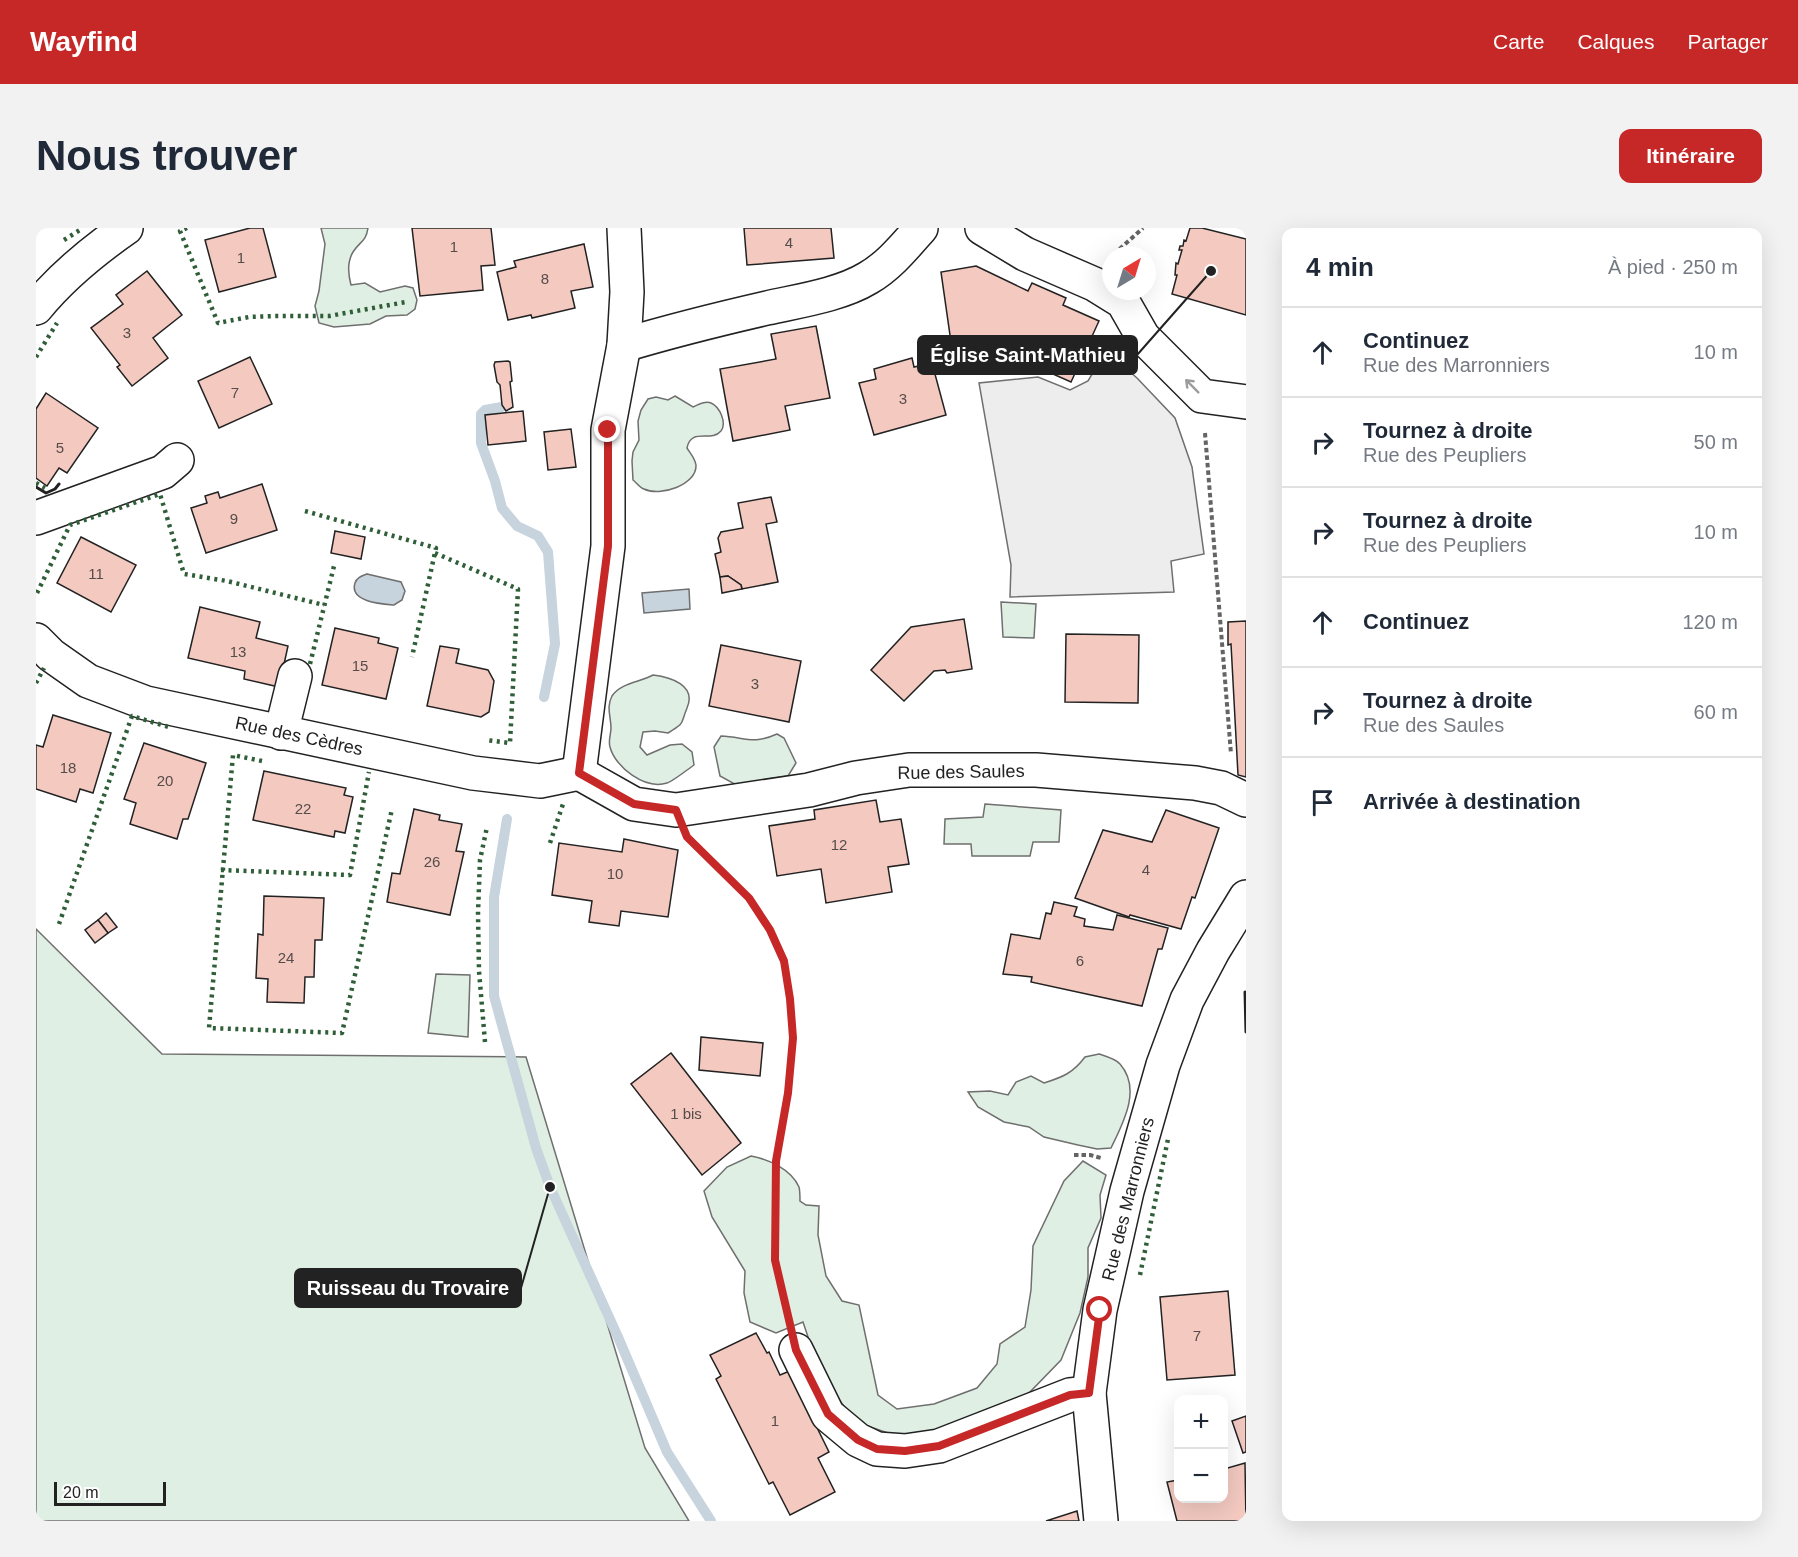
<!DOCTYPE html>
<html lang="fr">
<head>
<meta charset="utf-8">
<style>
  :root { --surface:#fff; --page:#f2f2f3; --text:#1f2937; --muted:#747a83; --line:#e0e1e3; --accent:#c62828 }
  body { margin:0; font-family:Arial,sans-serif; background:var(--page); color:var(--text) }
  .controls { position:absolute; right:18px; bottom:18px; display:grid; overflow:hidden; border-radius:12px; box-shadow:0 6px 24px #0002 }
  .controls button { width:54px; height:54px; display:grid; place-items:center; padding:0; border:0; border-bottom:2px solid var(--line); background:var(--surface); color:var(--text); font:30px sans-serif }
  .compass { position:absolute; left:1066px; top:18px; width:54px; height:54px; border-radius:50%; background:var(--surface); box-shadow:0 6px 24px #0002; rotate:38deg }
  .scale { position:absolute; left:18px; bottom:15px; width:112px; box-sizing:border-box; padding-left:6px; border:3px solid #222; border-top:0; font-size:16px; line-height:21px; white-space:nowrap; color:#222; -webkit-text-stroke:4px #fff; paint-order:stroke }
  .stop { position:absolute; width:18px; height:18px; margin:-14px; border:4px solid #c62828; border-radius:50%; background:#fff }
  .stop.end { background:#c62828; border-color:#fff; box-shadow:0 2px 6px #0008 }
  .list { margin:0; padding:0; list-style:none }
  h2 { display:flex; justify-content:space-between; align-items:center; height:78px; margin:0; padding:0 24px; font-size:26px }
  h2 small { font-size:20px; font-weight:400; color:var(--muted) }
  .list li { display:grid; grid-template-columns:39px 1fr auto; gap:18px; align-items:center; box-sizing:border-box; height:90px; padding:0 24px; border-top:2px solid var(--line) }
  .list b { display:block; font-size:22px; white-space:nowrap }
  .list p { margin:0; font-size:20px; white-space:nowrap; color:var(--muted) }
  .list em { font-size:20px; font-style:normal; color:var(--muted) }
  .icon { flex:none; width:33px; height:33px; fill:none; stroke:currentColor; stroke-width:2; stroke-linecap:round; stroke-linejoin:round }
  .map { position:relative; flex:none; width:1210px; height:1293px; overflow:hidden; border-radius:12px }
  header { display:flex; align-items:center; gap:36px; box-sizing:border-box; height:84px; padding:0 30px; background:var(--accent); color:#fff }
  header strong { font-size:28px }
  nav { display:flex; gap:33px; margin-inline-start:auto; font-size:21px }
  .intro { display:flex; align-items:center; justify-content:space-between; box-sizing:border-box; height:144px; padding:0 36px }
  h1 { margin:0; font-size:42px }
  .button { padding:15px 27px; border-radius:12px; background:var(--accent); color:#fff; font-size:21px; font-weight:700 }
  main { display:flex; gap:36px; padding:0 36px }
  aside { flex:1; background:var(--surface); border-radius:12px; box-shadow:0 6px 24px #0002 }
  .map>svg:first-child { display:block }
</style>
</head>
<body>
<header>
<strong>Wayfind</strong>
<nav><a>Carte</a><a>Calques</a><a>Partager</a></nav>
</header>
<div class="intro"><h1>Nous trouver</h1><a class="button">Itinéraire</a></div>
<main>
<div class="map">
<svg width="1210" height="1293" viewBox="0 0 1210 1293">
  <rect width="100%" height="100%" fill="#fff"/>
  <g fill="#e0efe3" stroke="#6f6f6f" stroke-width="1.5">
    <path d="M285 0H332C330 14 324 13 317 24 311 34 312 46 315 57L329 55 344 64 369 58 377 60 381 72 379 81 371 87 350 88 334 96 298 99 283 95 279 78 283 63 289 16Z"/>
    <path d="M639 168 657 179C662 177 669 172 675 175 684 179 691 195 685 203 675 215 655 199 651 220 654 225 659 230 660 237 661 257 624 269 608 261 604 260 600 254 597 252L596 233 597 224 603 212 602 193 605 182 612 171 620 169 632 172Z"/>
    <polygon points="965,374 1000,376 998,410 967,409"/>
    <path d="M617 447C634 449 661 457 651 480 644 497 650 494 632 505L619 503 607 504 604 519 611 527 634 517 646 516 656 524 658 537C652 541 636 554 631 555 609 562 579 539 574 519 572 513 575 506 575 500 575 489 570 479 576 468 584 455 605 454 617 447Z"/>
    <path d="M741 506 748 510 760 535 752 548 732 551 704 559 684 548 678 519 685 508C709 509 717 517 741 506Z"/>
    <polygon points="949,576 1025,582 1023,614 997,614 994,628 936,628 935,616 908,616 909,591 947,589"/>
    <polygon points="0,701 126,826 490,829 609,1220 653,1293 0,1293"/>
    <polygon points="400,746 434,747 432,809 392,805"/>
    <path d="M1063 826C1069 828 1080 831 1084 836 1106 861 1087 895 1075 920L1061 921 1042 917 1008 909 993 899 968 894 942 879 932 864 954 863 972 867 980 854 995 848 1008 855C1027 849 1037 845 1049 829Z"/>
    <path d="M715 928C732 931 755 941 763 959 764 963 764 969 764 973L770 977 783 978 782 1007 790 1048 806 1073 823 1077 842 1167 861 1181 898 1176 941 1160 961 1136 964 1116 989 1099 995 1062 997 1018 1028 953 1047 933 1070 947 1064 967 1065 990 1052 1020V1049L1044 1085 1025 1132 991 1167 875 1213 820 1194 785 1148 767 1094 740 1105 714 1094 708 1065 709 1043 676 989 668 963 691 939Z"/>
  </g>
  <polygon fill="#ededed" stroke="#6f6f6f" stroke-width="1.5" points="1070,123 1101,150 1139,190 1156,239 1168,326 1135,333 1138,364 974,369 975,337 943,155 1002,149 1034,162 1052,153"/>
  <g fill="#c7d3dd" stroke="#6f6f6f" stroke-width="1.5">
    <path d="M331 346 365 354 369 363 366 372 358 377C346 376 313 374 319 355 321 349 326 348 331 346Z"/>
    <polygon points="653,361 654,381 608,385 606,365"/>
  </g>
  <g fill="none" stroke-linecap="round" stroke-linejoin="round">
    <g stroke="#c7d3dd" stroke-width="10">
      <polyline points="466,179 449,182 445,186 445,215 459,253 466,280 481,298 502,308 512,324 519,416 508,469"/>
      <polyline points="471,591 458,669 458,768 500,920 514,959 582,1109 631,1224 675,1293"/>
    </g>
  </g>
  <g fill="#f3c9c0" stroke="#222" stroke-width="1.5">
    <polygon points="214,0 227,0 240,49 183,64 169,12"/>
    <polygon points="376,0 455,0 459,37 445,38 447,62 384,68"/>
    <polygon points="708,0 795,0 798,30 711,37"/>
    <polygon points="1154,0 1166,0 1210,11 1210,87 1136,66 1141,47 1139,47 1140,35 1142,36 1146,22 1143,22 1144,18 1147,18 1148,12 1150,13"/>
    <polygon points="548,16 557,59 535,63 539,80 496,90 495,87 472,92 461,44 480,39 478,33"/>
    <polygon points="940,38 992,63 996,55 1030,70 1027,77 1063,93 1035,154 963,122 955,139 937,131 918,135 905,44"/>
    <polygon points="111,43 146,87 117,110 132,130 96,158 81,139 84,137 55,100 87,76 80,67"/>
    <polygon points="780,98 794,170 749,178 754,202 697,213 684,141 740,131 735,106"/>
    <polygon points="214,129 236,176 183,200 162,153"/>
    <polygon points="876,130 878,139 896,135 910,187 838,207 823,155 840,151 838,141"/>
    <polygon points="472,133 474,134 476,153 474,154 477,179 470,183 466,177 464,157 461,154 458,137 459,134"/>
    <polygon points="10,165 62,200 31,245 23,240 11,258 0,250 0,181"/>
    <polygon points="487,183 490,213 452,217 449,187"/>
    <polygon points="535,201 540,239 512,242 508,204"/>
    <polygon points="226,256 241,302 170,325 155,280 171,275 169,268 182,264 184,270"/>
    <polygon points="735,269 741,294 730,296 742,354 706,361 705,357 692,348 684,349 679,326 685,324 682,310 685,304 707,300 702,275"/>
    <polygon points="299,303 329,309 325,331 295,325"/>
    <polygon points="45,309 100,337 75,384 21,355"/>
    <polygon points="692,348 705,357 706,361 686,365 684,349"/>
    <polygon points="164,379 224,394 220,410 252,418 243,459 208,451 209,443 152,430"/>
    <polygon points="928,391 936,441 911,445 909,442 898,443 868,473 835,442 875,399"/>
    <polygon points="1210,393 1210,549 1202,547 1195,416 1192,417 1192,394"/>
    <polygon points="299,400 343,410 342,415 362,420 350,471 286,457"/>
    <polygon points="1030,406 1103,407 1102,475 1029,474"/>
    <polygon points="685,417 765,433 753,494 673,478"/>
    <polygon points="404,418 423,421 420,435 452,442 458,453 453,484 445,489 391,478"/>
    <polygon points="17,487 75,505 57,565 44,561 40,574 0,561 0,517 7,519"/>
    <polygon points="108,515 170,535 152,591 147,591 141,611 94,596 100,575 88,571"/>
    <polygon points="228,543 310,560 308,567 317,569 309,605 299,603 298,609 217,592"/>
    <polygon points="840,572 844,594 865,591 873,636 852,639 856,664 790,675 785,641 741,648 733,598 779,591 778,582"/>
    <polygon points="378,581 404,587 403,592 426,596 420,623 428,624 414,687 351,674 356,645 364,646"/>
    <polygon points="1130,582 1183,600 1159,670 1156,669 1145,701 1094,687 1093,689 1039,670 1067,602 1116,614"/>
    <polygon points="588,611 642,622 632,689 585,683 583,698 553,694 556,673 516,667 523,615 586,624"/>
    <polygon points="228,668 288,670 286,712 279,712 278,749 269,749 268,775 231,774 232,751 220,750 222,706 227,707"/>
    <polygon points="1018,674 1041,679 1038,688 1049,691 1048,698 1077,702 1081,687 1132,700 1126,721 1122,721 1106,778 995,754 996,749 967,746 975,706 1004,711 1010,685 1015,686"/>
    <polygon points="70,685 81,699 72,705 62,692"/>
    <polygon points="62,692 72,705 59,715 49,702"/>
    <polygon points="665,809 727,815 724,848 663,842"/>
    <polygon points="635,825 705,915 666,947 595,856"/>
    <polygon points="1192,1063 1199,1147 1131,1152 1124,1069"/>
    <polygon points="720,1105 731,1125 733,1124 744,1147 756,1142 762,1161 793,1224 782,1230 799,1264 754,1287 737,1254 733,1256 680,1151 685,1148 674,1127"/>
    <polygon points="1210,1188 1210,1224 1207,1225 1196,1193"/>
    <polygon points="1209,1235 1210,1293 1141,1293 1131,1254 1142,1252 1142,1270 1188,1270 1188,1241"/>
    <polygon points="1041,1283 1043,1293 1010,1293"/>
  </g>
  <g fill="none" stroke-linecap="round" stroke-linejoin="round">
    <defs>
      <g id="minor">
        <polyline points="946,0 989,26 1058,56 1087,74 1107,109 1166,168 1210,174"/>
        <path d="M0 80C26 48 57 23 90 0"/>
        <path d="M588 117C635 103 683 91 731 80 762 73 804 67 832 50 853 38 869 18 885 0"/>
        <polyline points="0,290 127,244 141,232"/>
        <polyline points="0,412 15,427 52,453 110,475 437,545 504,553 543,545"/>
        <polyline points="245,505 259,448"/>
        <polyline points="543,545 598,576 640,582 773,562 820,550 873,542 1000,542 1159,555 1185,560 1210,572"/>
        <polyline points="543,545 572,318 572,202 588,117 591,64 588,0"/>
        <polyline points="760,1122 792,1187 822,1212 841,1221 869,1223 903,1218 1034,1167 1053,1165"/>
        <polyline points="1065,1293 1053,1165 1064,1082 1091,963 1127,837 1151,772 1177,723 1210,669"/>
      </g>
    </defs>
    <use href="#minor" stroke="#222" stroke-width="36"/>
    <g stroke="#646464" stroke-width="4" stroke-dasharray="4.5 3" stroke-linecap="butt">
      <polyline points="1078,26 1107,0"/>
      <polyline points="1169,205 1195,526"/>
      <polyline points="659,616 713,670 734,702 748,733 754,771 757,810 752,865 740,933 739,1032 752,1089"/>
      <polyline points="1038,927 1054,927 1065,930"/>
    </g>
    <use href="#minor" stroke="#fff" stroke-width="33"/>
    <g stroke="#2f5e38" stroke-width="4.5" stroke-dasharray="3 4.5" stroke-linecap="butt">
      <polyline points="151,0 144,3 182,95 213,89 241,88 293,88 370,74"/>
      <polyline points="28,12 47,0"/>
      <polyline points="0,129 21,95"/>
      <polyline points="0,255 9,260"/>
      <polyline points="269,283 400,320 376,429"/>
      <polyline points="399,325 482,361 474,515 450,512"/>
      <polyline points="1,365 34,297 124,266 148,346 191,353 288,377"/>
      <polyline points="274,436 299,334"/>
      <polyline points="0,455 8,440"/>
      <polyline points="226,533 197,527 173,800 306,805 356,581"/>
      <polyline points="514,615 527,576"/>
      <polyline points="185,642 314,647 333,544"/>
      <polyline points="23,696 96,488 136,500"/>
      <polyline points="449,814 443,743 442,685 444,632 451,599"/>
      <polyline points="1104,1047 1132,911"/>
    </g>
    <g stroke="#222" stroke-width="3">
      <polyline points="0,259 10,265 19,261 23,256"/>
      <polyline points="1209,764 1210,804"/>
    </g>
  </g>
  <defs><path id="oneway-shaft" d="M-6 0H5M1.5-3L5.5 0L1.5 3" fill="none" stroke-width="1.6" stroke-linecap="round" stroke-linejoin="round" transform="scale(1.5)"/></defs>
  <use stroke="#9c9c9c" href="#oneway-shaft" transform="translate(1156 158) rotate(-135)"/>
  <g fill="none" stroke-linecap="round" stroke-linejoin="round">
    <polyline stroke="#c62828" stroke-width="8" points="572,202 572,318 543,545 598,576 640,582 651,609 713,670 734,702 748,733 754,771 757,810 752,865 740,933 739,1032 760,1122 792,1186 822,1212 841,1221 869,1223 903,1218 1034,1167 1053,1165 1064,1082"/>
  </g>
  <g text-anchor="middle" stroke-width="4.5" stroke-linejoin="round" paint-order="stroke">
    <g font-size="15" fill="#564c4a">
      <text x="753" y="20">4</text>
      <text x="418" y="24">1</text>
      <text x="205" y="35">1</text>
      <text x="509" y="56">8</text>
      <text x="91" y="110">3</text>
      <text x="199" y="170">7</text>
      <text x="867" y="176">3</text>
      <text x="24" y="225">5</text>
      <text x="198" y="296">9</text>
      <text x="60" y="351">11</text>
      <text x="202" y="429">13</text>
      <text x="324" y="443">15</text>
      <text x="719" y="461">3</text>
      <text x="32" y="545">18</text>
      <text x="129" y="558">20</text>
      <text x="267" y="586">22</text>
      <text x="803" y="622">12</text>
      <text x="396" y="639">26</text>
      <text x="1110" y="647">4</text>
      <text x="579" y="651">10</text>
      <text x="250" y="735">24</text>
      <text x="1044" y="738">6</text>
      <text x="650" y="891">1 bis</text>
      <text x="1161" y="1113">7</text>
      <text x="739" y="1198">1</text>
    </g>
    <g font-size="18" fill="#222" stroke="#fff">
      <text transform="translate(263 508) rotate(12)" y="6">Rue des Cèdres</text>
      <text transform="translate(925 544) rotate(-1)" y="6">Rue des Saules</text>
      <text transform="translate(1092 971) rotate(-76)" y="6">Rue des Marronniers</text>
    </g>
  </g>
  <path fill="none" stroke="#222" stroke-width="2" d="M1175 43L1101 127M514 959L485 1060"/>
  <g fill="#222" stroke="#fff" stroke-width="2">
    <circle cx="1175" cy="43" r="6"/>
    <circle cx="514" cy="959" r="6"/>
  </g>
  <g fill="#222" stroke="#222" stroke-width="2">
    <rect x="882" y="108" width="219" height="38" rx="6"/>
    <rect x="259" y="1041" width="226" height="38" rx="6"/>
  </g>
  <g font-size="20" text-anchor="middle" font-weight="bold" fill="#fff">
    <text x="992" y="134">Église Saint-Mathieu</text>
    <text x="372" y="1067">Ruisseau du Trovaire</text>
  </g>
</svg>
<div class="controls">
<button>+</button>
<button>−</button>
</div>
<svg class="compass" viewBox="-18 -18 36 36"><path d="M0-13l5 13h-10z" fill="#e53935"/><path d="M0 13l5-13h-10z" fill="#747a83"/></svg>
<div class="scale">20 m</div>
<div class="stop" style="left:1064px;top:1082px"></div>
<div class="stop end" style="left:572px;top:202px"></div>
</div>
<aside>
<h2>4 min<small>À pied · 250 m</small></h2>
<ul class="list">
<li><svg class="icon" aria-label="ahead" viewBox="0 0 24 24"><path d="M12 20V5M6 11l6-6 6 6"/></svg><div><b>Continuez</b><p>Rue des Marronniers</p></div><em>10 m</em></li>
<li><svg class="icon" aria-label="right" viewBox="0 0 24 24"><path d="M7 20v-9h11M14 6l5 5-5 5"/></svg><div><b>Tournez à droite</b><p>Rue des Peupliers</p></div><em>50 m</em></li>
<li><svg class="icon" aria-label="right" viewBox="0 0 24 24"><path d="M7 20v-9h11M14 6l5 5-5 5"/></svg><div><b>Tournez à droite</b><p>Rue des Peupliers</p></div><em>10 m</em></li>
<li><svg class="icon" aria-label="ahead" viewBox="0 0 24 24"><path d="M12 20V5M6 11l6-6 6 6"/></svg><div><b>Continuez</b></div><em>120 m</em></li>
<li><svg class="icon" aria-label="right" viewBox="0 0 24 24"><path d="M7 20v-9h11M14 6l5 5-5 5"/></svg><div><b>Tournez à droite</b><p>Rue des Saules</p></div><em>60 m</em></li>
<li><svg class="icon" aria-label="arrive" viewBox="0 0 24 24"><path d="M6 21V4h12l-3 4 3 4H6"/></svg><div><b>Arrivée à destination</b></div></li>
</ul>
</aside>
</main>
</body>
</html>
